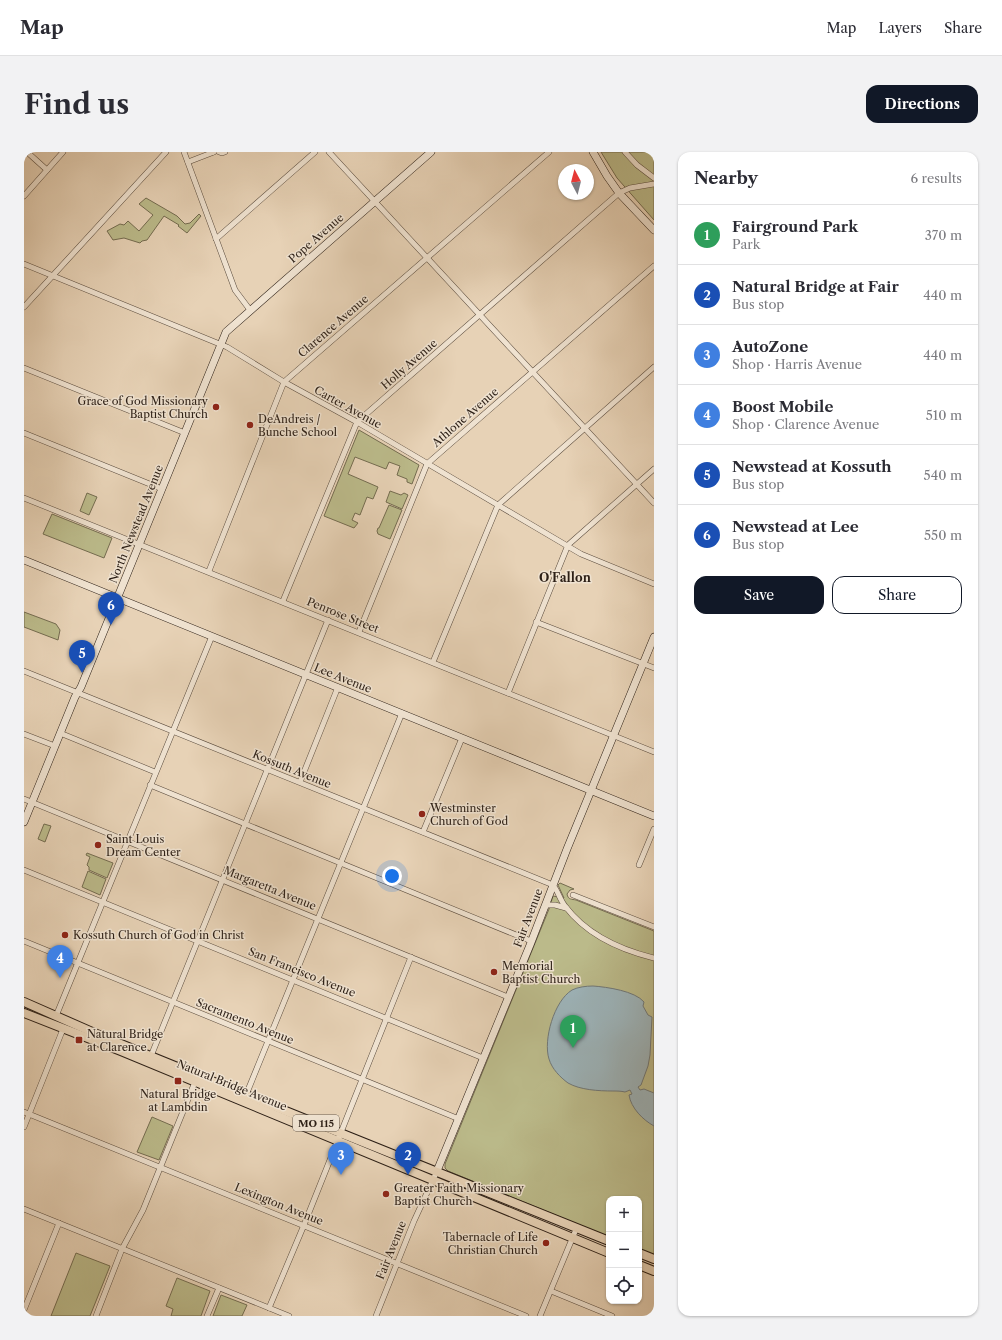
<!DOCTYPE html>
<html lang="en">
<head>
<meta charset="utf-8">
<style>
  :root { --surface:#fff; --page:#f2f2f3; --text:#2b2b33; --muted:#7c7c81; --line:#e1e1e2; --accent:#111827 }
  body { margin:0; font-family:"Libre Caslon Text",serif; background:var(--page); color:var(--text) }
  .controls { position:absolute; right:12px; bottom:12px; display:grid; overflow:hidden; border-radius:8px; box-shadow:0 1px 3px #0004 }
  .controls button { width:36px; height:36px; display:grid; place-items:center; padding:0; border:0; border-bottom:1px solid var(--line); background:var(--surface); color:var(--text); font:20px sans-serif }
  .compass { position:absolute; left:534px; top:12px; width:36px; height:36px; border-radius:50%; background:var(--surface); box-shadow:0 1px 3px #0004; rotate:353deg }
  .you { position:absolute; left:368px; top:724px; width:14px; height:14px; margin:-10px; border:3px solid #fff; border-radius:50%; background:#1a73e8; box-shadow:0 0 0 6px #1a73e833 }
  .badge { display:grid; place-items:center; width:26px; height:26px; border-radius:50%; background:var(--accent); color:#fff; font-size:13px; font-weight:700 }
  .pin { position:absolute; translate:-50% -33px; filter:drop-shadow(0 1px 2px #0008) }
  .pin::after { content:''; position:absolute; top:21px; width:14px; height:12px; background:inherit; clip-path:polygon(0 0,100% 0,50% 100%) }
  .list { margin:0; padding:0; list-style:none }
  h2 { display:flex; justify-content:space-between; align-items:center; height:52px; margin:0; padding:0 16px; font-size:17px }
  h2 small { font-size:13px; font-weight:400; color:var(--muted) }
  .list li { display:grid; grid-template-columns:26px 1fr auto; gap:12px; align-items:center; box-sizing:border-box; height:60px; padding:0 16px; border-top:1px solid var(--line) }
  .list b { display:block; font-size:15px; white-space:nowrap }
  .list p { margin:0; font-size:13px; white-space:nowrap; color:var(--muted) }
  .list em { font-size:13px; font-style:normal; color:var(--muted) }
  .actions { display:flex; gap:8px; padding:12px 16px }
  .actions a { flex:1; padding:9px 0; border:1px solid var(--accent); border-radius:12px; text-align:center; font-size:14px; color:var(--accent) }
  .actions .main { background:var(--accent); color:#fff }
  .icon { flex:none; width:22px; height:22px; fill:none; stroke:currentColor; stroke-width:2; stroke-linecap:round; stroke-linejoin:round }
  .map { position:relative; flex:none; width:630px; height:1164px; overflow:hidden; border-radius:12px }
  header { display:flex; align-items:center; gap:24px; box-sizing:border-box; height:56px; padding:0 20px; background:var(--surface); border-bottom:1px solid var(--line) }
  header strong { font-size:19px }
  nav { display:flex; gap:22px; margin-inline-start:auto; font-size:14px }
  .intro { display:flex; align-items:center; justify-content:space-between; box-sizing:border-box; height:96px; padding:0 24px }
  h1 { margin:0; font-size:28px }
  .button { padding:10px 18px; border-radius:12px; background:var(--accent); color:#fff; font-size:14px; font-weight:700 }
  main { display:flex; gap:24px; padding:0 24px }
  aside { flex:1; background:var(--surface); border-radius:12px; box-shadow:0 1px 3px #0004 }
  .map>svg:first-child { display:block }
</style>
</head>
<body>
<header>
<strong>Map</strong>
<nav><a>Map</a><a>Layers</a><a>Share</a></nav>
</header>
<div class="intro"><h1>Find us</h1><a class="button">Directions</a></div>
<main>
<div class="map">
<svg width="630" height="1164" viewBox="0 0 630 1164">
  <rect width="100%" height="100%" fill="#e7d2b6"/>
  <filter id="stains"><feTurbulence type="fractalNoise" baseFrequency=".005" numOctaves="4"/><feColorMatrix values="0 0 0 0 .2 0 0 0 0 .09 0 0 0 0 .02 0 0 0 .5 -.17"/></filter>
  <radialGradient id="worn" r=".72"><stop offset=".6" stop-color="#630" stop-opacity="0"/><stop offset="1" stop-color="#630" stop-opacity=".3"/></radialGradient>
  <g fill="#bbba8a" stroke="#746c50">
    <polygon points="577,0 630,0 630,68 593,26"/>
    <polygon points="122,46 153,64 161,72 166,71 175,62 177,64 163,81 154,74 155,73 140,64 123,88 118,89 116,91 100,86 89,88 83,79 96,72 100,73 104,69 115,79 129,63 115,52"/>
    <polygon points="335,278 395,313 388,332 383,330 383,327 373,323 376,314 365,310 362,317 331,305 324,322 354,335 349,347 343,345 336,363 331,361 328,368 334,371 330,376 300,364"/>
    <polygon points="366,339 377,343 380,341 384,343 378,357 362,350"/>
    <polygon points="63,341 73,345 65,363 56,359"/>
    <polygon points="365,353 378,358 366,387 354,382 353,379 354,376 355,376"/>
    <polygon points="28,362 88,386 80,406 19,382"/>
    <polygon points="0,460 32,472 36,478 34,488 0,475"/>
    <polygon points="20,672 27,674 21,690 14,687"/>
    <polygon points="63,701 89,711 83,726 65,718 65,715 63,713 66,705 62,703"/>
    <polygon points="64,719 82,727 76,743 58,735"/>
    <path d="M536 731 550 737 546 738 543 742C544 748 548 747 552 748L630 779V1103L615 1097V1047H585V1085L424 1019 421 1016V1012L525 757 529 744 540 746 534 733Z"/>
    <polygon points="128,965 149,974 135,1008 113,1000"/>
    <polygon points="52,1101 86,1114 66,1164 27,1164"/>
    <polygon points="153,1126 186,1139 177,1164 147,1164 149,1157 142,1154"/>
    <polygon points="197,1143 223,1153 218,1164 189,1164"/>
  </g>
  <path fill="#9db4ba" stroke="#707878" d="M569 834C583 835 611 839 620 850L619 854 624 863 628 865 626 903 624 914 617 933 614 935 616 938 620 937 630 941V974C619 968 607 956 605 943L608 942 606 938 601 940C597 939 593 939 589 939 575 939 556 938 544 931 536 925 528 917 525 907 519 888 530 849 548 838 554 835 562 834 569 834Z"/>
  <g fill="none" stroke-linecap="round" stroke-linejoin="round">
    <defs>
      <g id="street">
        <polyline points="3,0 23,18"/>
        <polyline points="160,0 211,138 226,158"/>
        <polyline points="195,0 198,1 201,0"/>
        <polyline points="305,0 630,351"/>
        <polyline points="601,0 613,13 630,26"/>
        <polyline points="164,10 190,0"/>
        <polyline points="0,44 39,0"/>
        <polyline points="192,87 291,0"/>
        <polyline points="0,112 203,195 260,230 333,270 557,402 630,432"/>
        <polyline points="0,155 142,0"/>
        <polyline points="0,216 161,281"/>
        <polyline points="0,281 138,337"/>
        <polyline points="0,346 630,600"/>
        <polyline points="185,419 260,230 525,0"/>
        <polyline points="259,449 333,270 595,41 606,36 630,32"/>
        <polyline points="512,470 630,516"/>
        <polyline points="335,480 403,312 630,114"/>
        <polyline points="409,510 474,353 630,215"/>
        <path d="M0 519 529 733C534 739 536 748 541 754 562 782 597 798 630 806"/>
        <polyline points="484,541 544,393 630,317"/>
        <polyline points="36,581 131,620"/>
        <polyline points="0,582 31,594"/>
        <polyline points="276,630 314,535"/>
        <polyline points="126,633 507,789"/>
        <polyline points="0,647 484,845"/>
        <polyline points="399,680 438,586"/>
        <polyline points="615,713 630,677"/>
        <polyline points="0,718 459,906"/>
        <polyline points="549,743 630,775"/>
        <polyline points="521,753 531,753 542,756"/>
        <polyline points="0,789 435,967"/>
        <polyline points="32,864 188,484"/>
        <polyline points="127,904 304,468"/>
        <polyline points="222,943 378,561"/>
        <polyline points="0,960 502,1164"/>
        <polyline points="0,975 39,877"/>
        <polyline points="0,1057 265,1164"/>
        <polyline points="527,1139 588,1164"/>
        <polyline points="245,1156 280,1073 387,805"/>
        <polyline points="0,1158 35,1071"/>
        <polyline points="72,1164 98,1097 119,1058 171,930"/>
        <polyline points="183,1164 195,1136"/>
        <polyline points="352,1164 390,1069 413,1019"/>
        <polyline points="516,1164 553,1075"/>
      </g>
      <g id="secondary">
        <polyline points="569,0 583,24 595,41 630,78"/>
        <polyline points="0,408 630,664"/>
        <polyline points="0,670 51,545 57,535 202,180 407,0"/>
        <polyline points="413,1019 506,793 543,697 630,485"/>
      </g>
      <g id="primary">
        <polyline points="0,850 82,886 259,958 585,1089"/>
        <polyline points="0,861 97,899 585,1101"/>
        <polyline points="615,1101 630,1107"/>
        <polyline points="615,1113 630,1119"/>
      </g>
    </defs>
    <use href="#street" stroke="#5b4c3e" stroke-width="6"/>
    <use href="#secondary" stroke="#2c1f16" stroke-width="8"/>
    <use href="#primary" stroke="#2c1f16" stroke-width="10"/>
    <use href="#street" stroke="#efe2d0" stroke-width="5"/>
    <use href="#secondary" stroke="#efe2d0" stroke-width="7"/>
    <use href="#primary" stroke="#e7d2b6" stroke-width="8"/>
  </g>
  <g fill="#8f2418" stroke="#efe2d0" stroke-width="1.5">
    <circle cx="192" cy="255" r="4"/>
    <circle cx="226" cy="273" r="4"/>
    <circle cx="398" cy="662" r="4"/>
    <circle cx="74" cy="693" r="4"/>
    <circle cx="41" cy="783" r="4"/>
    <circle cx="470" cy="820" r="4"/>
    <rect x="51" y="884" width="8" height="8" rx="2"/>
    <rect x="150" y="925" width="8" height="8" rx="2"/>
    <circle cx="362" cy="1042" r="4"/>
    <circle cx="522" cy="1091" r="4"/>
  </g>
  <g text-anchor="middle" stroke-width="3" stroke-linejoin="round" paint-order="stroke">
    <rect fill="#efe2d0" stroke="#665a4e" stroke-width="1" x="269" y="963" width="46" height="16" rx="3"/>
    <g font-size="10" font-weight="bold" fill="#2c1f16">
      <text x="292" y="975">MO 115</text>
    </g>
    <g font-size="11" fill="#2c1f16" stroke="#efe2d0">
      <text transform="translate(292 86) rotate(-41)" y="4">Pope Avenue</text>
      <text transform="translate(309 174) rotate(-41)" y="4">Clarence Avenue</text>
      <text transform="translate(385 212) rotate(-41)" y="4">Holly Avenue</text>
      <text transform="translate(324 255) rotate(29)" y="4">Carter Avenue</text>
      <text transform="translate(441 265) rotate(-41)" y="4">Athlone Avenue</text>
      <text transform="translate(112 372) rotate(-68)" y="4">North Newstead Avenue</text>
      <text transform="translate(319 463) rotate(22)" y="4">Penrose Street</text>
      <text transform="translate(319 526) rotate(22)" y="4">Lee Avenue</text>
      <text transform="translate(268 617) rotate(22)" y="4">Kossuth Avenue</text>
      <text transform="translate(246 736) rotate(22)" y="4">Margaretta Avenue</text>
      <text transform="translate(504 766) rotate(-69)" y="4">Fair Avenue</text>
      <text transform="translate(278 820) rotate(22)" y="4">San Francisco Avenue</text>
      <text transform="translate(221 869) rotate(22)" y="4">Sacramento Avenue</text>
      <text transform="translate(208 933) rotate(22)" y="4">Natural Bridge Avenue</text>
      <text transform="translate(255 1052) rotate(22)" y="4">Lexington Avenue</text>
      <text transform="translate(367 1098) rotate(-68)" y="4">Fair Avenue</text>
    </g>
    <g font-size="11" fill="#2c1f16" stroke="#efe2d0" text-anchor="start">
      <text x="184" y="253" text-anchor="end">Grace of God Missionary<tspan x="184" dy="13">Baptist Church</tspan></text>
      <text x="234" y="271">DeAndreis /<tspan x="234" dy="13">Bunche School</tspan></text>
      <text x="406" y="660">Westminster<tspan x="406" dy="13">Church of God</tspan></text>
      <text x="82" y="691">Saint Louis<tspan x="82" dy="13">Dream Center</tspan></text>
      <text x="49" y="787">Kossuth Church of God in Christ</text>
      <text x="478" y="818">Memorial<tspan x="478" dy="13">Baptist Church</tspan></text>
      <text x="63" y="886">Natural Bridge<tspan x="63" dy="13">at Clarence</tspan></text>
      <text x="154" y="946" text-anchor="middle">Natural Bridge<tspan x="154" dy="13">at Lambdin</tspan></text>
      <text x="370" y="1040">Greater Faith Missionary<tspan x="370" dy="13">Baptist Church</tspan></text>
      <text x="514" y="1089" text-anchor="end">Tabernacle of Life<tspan x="514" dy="13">Christian Church</tspan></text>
    </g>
    <g font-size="12" font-weight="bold" fill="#2c1f16" stroke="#efe2d0">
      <text x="541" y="430">O'Fallon</text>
    </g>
  </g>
  <rect width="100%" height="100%" filter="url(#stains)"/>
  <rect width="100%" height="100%" fill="url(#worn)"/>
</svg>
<div class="controls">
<button>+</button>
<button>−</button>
<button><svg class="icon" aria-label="locate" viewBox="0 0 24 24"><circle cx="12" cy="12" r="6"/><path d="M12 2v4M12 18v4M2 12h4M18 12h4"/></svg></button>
</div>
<svg class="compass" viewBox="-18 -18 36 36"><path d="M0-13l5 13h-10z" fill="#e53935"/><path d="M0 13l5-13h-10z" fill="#7c7c81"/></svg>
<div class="you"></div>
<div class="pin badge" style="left:549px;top:896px;background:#2e9e5b">1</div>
<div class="pin badge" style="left:384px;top:1023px;background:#1a4fb4">2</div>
<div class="pin badge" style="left:317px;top:1023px;background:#3f7fe0">3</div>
<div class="pin badge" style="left:36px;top:826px;background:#3f7fe0">4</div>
<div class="pin badge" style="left:58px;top:521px;background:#1a4fb4">5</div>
<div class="pin badge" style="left:87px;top:473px;background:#1a4fb4">6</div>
</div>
<aside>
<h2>Nearby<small>6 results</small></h2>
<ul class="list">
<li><span class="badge" style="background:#2e9e5b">1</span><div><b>Fairground Park</b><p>Park</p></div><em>370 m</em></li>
<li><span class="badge" style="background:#1a4fb4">2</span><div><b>Natural Bridge at Fair</b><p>Bus stop</p></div><em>440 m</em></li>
<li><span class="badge" style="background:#3f7fe0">3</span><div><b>AutoZone</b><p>Shop · Harris Avenue</p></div><em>440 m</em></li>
<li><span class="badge" style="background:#3f7fe0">4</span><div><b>Boost Mobile</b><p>Shop · Clarence Avenue</p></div><em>510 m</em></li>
<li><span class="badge" style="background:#1a4fb4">5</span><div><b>Newstead at Kossuth</b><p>Bus stop</p></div><em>540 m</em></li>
<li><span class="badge" style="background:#1a4fb4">6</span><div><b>Newstead at Lee</b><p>Bus stop</p></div><em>550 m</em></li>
</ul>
<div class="actions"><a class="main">Save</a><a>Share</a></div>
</aside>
</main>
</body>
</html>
